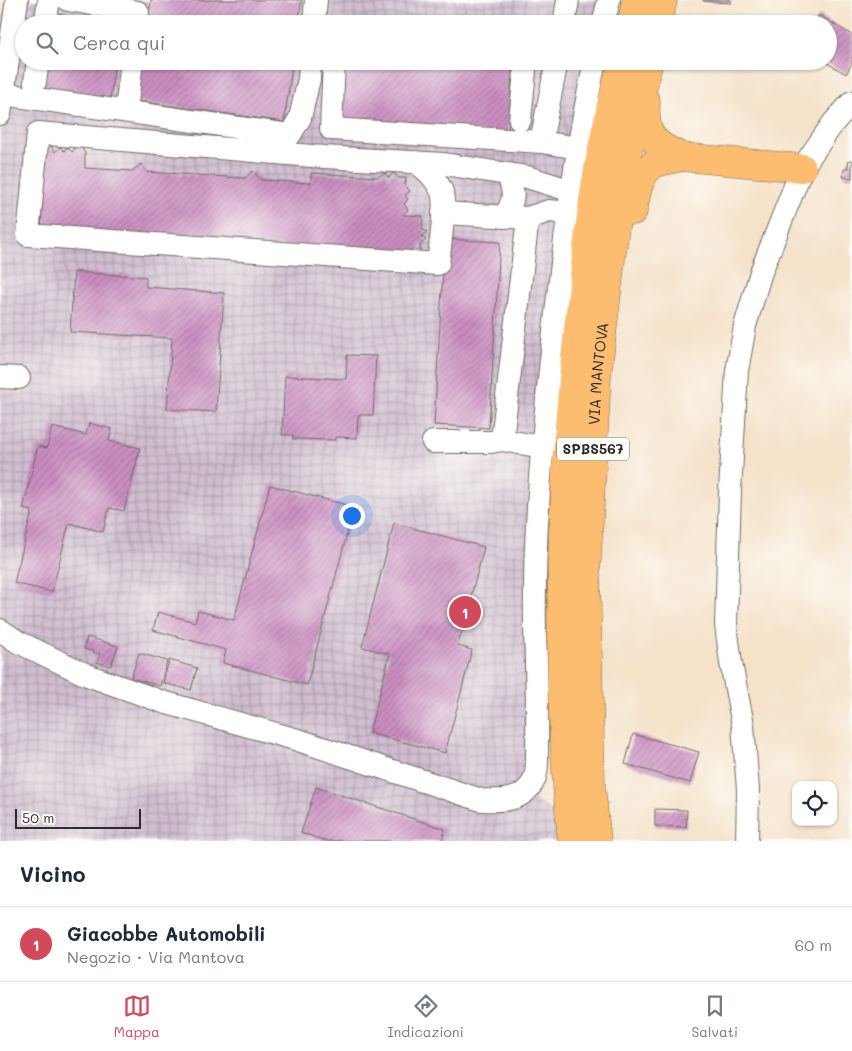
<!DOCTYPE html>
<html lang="it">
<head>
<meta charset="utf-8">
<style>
  :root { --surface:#fff; --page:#f6f6f7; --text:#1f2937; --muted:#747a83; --line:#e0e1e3; --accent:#d1495b }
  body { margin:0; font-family:Mali,sans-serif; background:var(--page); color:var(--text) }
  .controls { position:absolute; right:15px; bottom:15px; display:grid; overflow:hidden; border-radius:10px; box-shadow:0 1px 4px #0004 }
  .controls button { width:45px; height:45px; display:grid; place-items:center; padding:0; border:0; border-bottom:1px solid var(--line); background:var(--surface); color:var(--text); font:25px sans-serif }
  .scale { position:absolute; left:15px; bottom:12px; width:126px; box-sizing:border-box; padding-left:5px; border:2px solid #2b2b2b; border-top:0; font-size:14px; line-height:18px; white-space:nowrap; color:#2b2b2b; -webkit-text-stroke:4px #fdfcf7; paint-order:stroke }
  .you { position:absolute; left:351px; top:515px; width:18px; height:18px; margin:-12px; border:4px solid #fff; border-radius:50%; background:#1a73e8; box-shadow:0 0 0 8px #1a73e833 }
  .badge { display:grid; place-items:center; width:32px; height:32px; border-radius:50%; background:var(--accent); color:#fff; font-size:16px; font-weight:700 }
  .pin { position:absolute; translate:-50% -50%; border:2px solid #fff; box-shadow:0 1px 5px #0006 }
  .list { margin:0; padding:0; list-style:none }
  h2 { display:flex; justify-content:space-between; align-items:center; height:65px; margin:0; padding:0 20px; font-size:21px }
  h2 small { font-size:16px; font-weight:400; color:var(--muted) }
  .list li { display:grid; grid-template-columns:32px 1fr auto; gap:15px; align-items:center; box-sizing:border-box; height:75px; padding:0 20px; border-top:1px solid var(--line) }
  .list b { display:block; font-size:19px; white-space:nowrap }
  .list p { margin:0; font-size:16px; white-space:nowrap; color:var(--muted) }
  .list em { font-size:16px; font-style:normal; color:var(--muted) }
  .icon { flex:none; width:28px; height:28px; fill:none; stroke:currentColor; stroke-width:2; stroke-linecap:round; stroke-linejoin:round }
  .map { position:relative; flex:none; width:852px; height:841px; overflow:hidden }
  .search { position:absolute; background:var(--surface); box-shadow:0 1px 4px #0004; left:15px; right:15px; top:15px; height:55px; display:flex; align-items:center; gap:12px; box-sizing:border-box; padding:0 18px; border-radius:28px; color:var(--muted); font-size:19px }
  .sheet { height:140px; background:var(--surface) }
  nav { display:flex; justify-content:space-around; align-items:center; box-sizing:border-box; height:70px; border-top:1px solid var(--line); background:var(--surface); font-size:14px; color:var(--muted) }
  nav a { display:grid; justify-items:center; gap:2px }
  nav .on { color:var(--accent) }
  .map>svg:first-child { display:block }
</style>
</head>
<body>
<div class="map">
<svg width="852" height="841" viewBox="0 0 852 841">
  <defs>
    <pattern id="industrial-grid" width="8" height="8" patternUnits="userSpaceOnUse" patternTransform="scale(1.25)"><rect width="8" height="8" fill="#cfbdcf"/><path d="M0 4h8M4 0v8" fill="none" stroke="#a89aa8"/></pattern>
    <pattern id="building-hatch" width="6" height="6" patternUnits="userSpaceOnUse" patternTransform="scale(1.25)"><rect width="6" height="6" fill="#cb8fc1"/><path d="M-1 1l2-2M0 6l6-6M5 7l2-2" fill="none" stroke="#a5759d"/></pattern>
  </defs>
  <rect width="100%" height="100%" fill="#fdfcf7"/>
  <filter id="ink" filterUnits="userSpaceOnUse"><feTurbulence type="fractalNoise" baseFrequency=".02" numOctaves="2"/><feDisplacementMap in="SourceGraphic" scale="10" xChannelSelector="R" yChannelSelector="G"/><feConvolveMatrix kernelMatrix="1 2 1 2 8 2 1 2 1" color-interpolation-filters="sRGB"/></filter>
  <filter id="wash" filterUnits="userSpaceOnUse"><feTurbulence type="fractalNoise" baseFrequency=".0096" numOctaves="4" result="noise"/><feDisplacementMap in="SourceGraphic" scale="20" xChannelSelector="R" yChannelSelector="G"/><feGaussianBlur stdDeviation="1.12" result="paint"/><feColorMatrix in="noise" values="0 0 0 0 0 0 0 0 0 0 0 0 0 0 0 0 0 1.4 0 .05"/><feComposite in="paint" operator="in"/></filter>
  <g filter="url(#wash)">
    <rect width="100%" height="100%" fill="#f4e2c9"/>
    <polygon fill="url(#industrial-grid)" points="6,0 609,0 603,24 24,24 24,61 595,61 564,247 525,793 595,841 0,841 0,39"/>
    <g id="blocks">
      <g fill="url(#building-hatch)">
        <polygon points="151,0 302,0 298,24 148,24"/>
        <polygon points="703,0 731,0 731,3 703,1"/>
        <polygon points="55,14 116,23 116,24 53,24"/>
        <polygon points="819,15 852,35 852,63 846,74 824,61 828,61 828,39 831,34 828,32 828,24 814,24"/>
        <polygon points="48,61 115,61 110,101 44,92"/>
        <polygon points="143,61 293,61 284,122 137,101"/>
        <polygon points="342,61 513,61 508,133 338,122"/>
        <polygon points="79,144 85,153 85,168 132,171 141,164 147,172 245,178 253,171 261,180 311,183 311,173 377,177 385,173 389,178 393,173 399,178 406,178 405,186 410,191 405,195 408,199 404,204 408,210 403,215 423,216 422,229 427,232 422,236 426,240 420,245 420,254 41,229 44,177 41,153 51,146 55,152 60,147 64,151 67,147 72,152"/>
        <polygon points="849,160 852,160 852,178 843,177 844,169 847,169"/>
        <polygon points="445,239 500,242 489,428 434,425"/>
        <polygon points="74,272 146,277 146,287 224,293 216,412 167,409 172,338 70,332"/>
        <polygon points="347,355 376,356 373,415 358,415 357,438 335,437 335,440 293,439 293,435 282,435 285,376 346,379"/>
        <polygon points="89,423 112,429 109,441 140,448 124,511 109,508 103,532 69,523 52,592 14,583 32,511 23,509 38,446 47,448 52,427 86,435"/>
        <polygon points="270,485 354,507 307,685 223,663 226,650 153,630 158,612 195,622 198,611 234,620"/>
        <polygon points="394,523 484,547 458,646 472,650 445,753 369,733 390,654 362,647"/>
        <polygon points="87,637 118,646 111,666 97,662 100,654 84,649"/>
        <polygon points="139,653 167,661 160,686 131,678"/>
        <polygon points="169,660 197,668 191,690 163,683"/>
        <polygon points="633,734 699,752 690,783 625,764"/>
        <polygon points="316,787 445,829 442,841 327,841 301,833"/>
        <polygon points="655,809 687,810 686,827 655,826"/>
      </g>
    </g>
  </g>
  <g filter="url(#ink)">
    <use href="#blocks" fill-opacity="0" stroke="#716b62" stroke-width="1"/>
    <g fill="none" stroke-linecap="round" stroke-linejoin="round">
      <defs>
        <g id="minor">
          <polyline points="68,0 138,12 137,24"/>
          <polyline points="45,24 49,0"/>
          <polyline points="314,24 316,0"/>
          <polyline points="564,24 568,0"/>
          <polyline points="603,24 609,0"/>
          <polyline points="334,61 331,129 541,142 579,148"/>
          <polyline points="35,82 38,61"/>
          <polyline points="3,94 290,135 300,118 309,79 310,61"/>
          <polyline points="126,111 132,61"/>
          <polyline points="0,114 17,0"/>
          <polyline points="520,120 526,61"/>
          <polyline points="541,142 557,61"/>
          <path d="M416 162C426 170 437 179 442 192 446 204 440 249 438 264L28 235 38 133 324 157 444 164 527 177 572 191"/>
          <polyline points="443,213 528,218 549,211 569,213"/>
          <path d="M504 217C516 199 514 193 508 174"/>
          <polyline points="0,377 19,378"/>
          <polyline points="502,440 528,218"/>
          <polyline points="433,442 491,442 502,440 543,447"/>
          <path d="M0 630 18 642 87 675 163 702 298 740 481 800C500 801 522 802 533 782 538 773 537 758 537 748 538 708 536 669 535 629 533 527 544 424 555 322 565 235 576 147 595 61"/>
          <polyline points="747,841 748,790 743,725 731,663 726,625 730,491 737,371 745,326 761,272 802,168 834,122 852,102"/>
        </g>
        <g id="highway">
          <polyline points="631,24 637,0"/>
          <polyline points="658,24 663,0"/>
          <path d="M646 102C644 136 652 143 682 157"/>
          <polyline points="633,211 638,187 644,172 655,163 682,157 802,168"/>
          <path d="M572 841C554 672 560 498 578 329 584 280 588 230 596 181 603 140 612 101 622 61"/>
          <path id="s1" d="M597 841 591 787 586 574 597 376 620 185 649 61"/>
        </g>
      </defs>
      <use href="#minor" stroke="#716b62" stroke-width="24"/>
      <use href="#highway" stroke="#716b62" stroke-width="29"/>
      <use href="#minor" stroke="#fff" stroke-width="22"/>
      <use href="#highway" stroke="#fcbd6f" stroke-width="28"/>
    </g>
  </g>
  <g text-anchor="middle" stroke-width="4.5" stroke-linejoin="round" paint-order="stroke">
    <rect fill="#fdfcf7" stroke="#6a6a68" stroke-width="1" x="557" y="437.5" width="72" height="23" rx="4"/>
    <g font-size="14" font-weight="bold" fill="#2b2b2b">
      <text x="593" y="454">SPBS567</text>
    </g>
    <g font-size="15" fill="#2b2b2b" stroke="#fdfcf7">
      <text dy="5" stroke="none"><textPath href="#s1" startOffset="468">VIA MANTOVA</textPath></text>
    </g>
  </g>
</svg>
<div class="controls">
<button><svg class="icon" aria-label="locate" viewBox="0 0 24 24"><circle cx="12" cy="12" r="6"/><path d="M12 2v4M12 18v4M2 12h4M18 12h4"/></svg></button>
</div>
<div class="scale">50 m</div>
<div class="you"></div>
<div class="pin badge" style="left:465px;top:612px">1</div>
<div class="search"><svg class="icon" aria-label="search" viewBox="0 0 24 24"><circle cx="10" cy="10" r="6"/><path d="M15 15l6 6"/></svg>Cerca qui</div>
</div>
<section class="sheet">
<h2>Vicino<small></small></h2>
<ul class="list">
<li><span class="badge">1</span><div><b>Giacobbe Automobili</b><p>Negozio · Via Mantova</p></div><em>60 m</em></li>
</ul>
</section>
<nav>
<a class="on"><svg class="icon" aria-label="map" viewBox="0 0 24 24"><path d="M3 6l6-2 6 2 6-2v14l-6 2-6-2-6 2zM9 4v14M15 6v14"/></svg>Mappa</a>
<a><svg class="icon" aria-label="directions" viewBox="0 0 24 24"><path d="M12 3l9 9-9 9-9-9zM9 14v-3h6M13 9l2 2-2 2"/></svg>Indicazioni</a>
<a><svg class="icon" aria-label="saved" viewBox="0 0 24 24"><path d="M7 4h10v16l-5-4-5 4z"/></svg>Salvati</a>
</nav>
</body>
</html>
